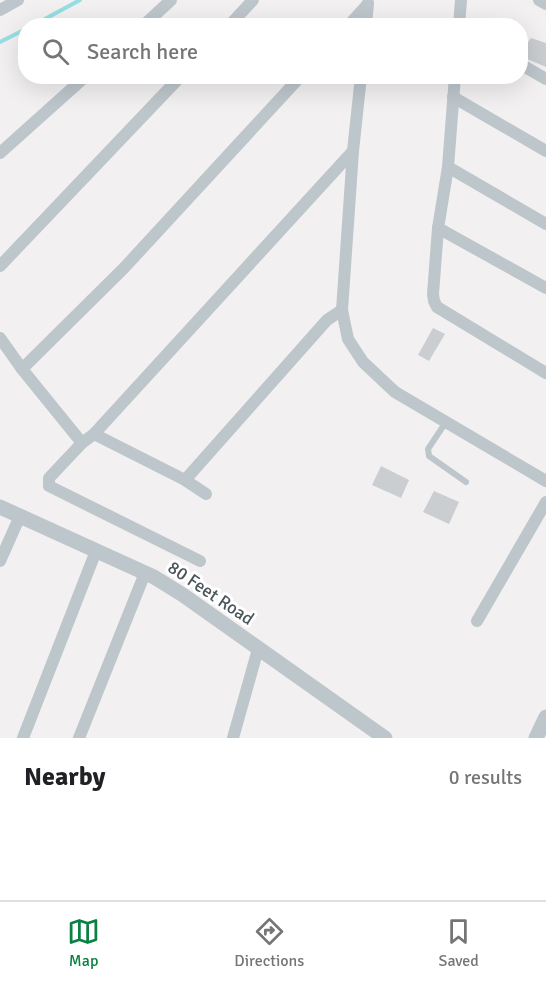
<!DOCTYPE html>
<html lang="en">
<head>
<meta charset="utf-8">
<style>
  :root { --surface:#fff; --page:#f6f6f6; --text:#202124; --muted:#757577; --line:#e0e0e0; --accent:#0b8043 }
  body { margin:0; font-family:Signika,sans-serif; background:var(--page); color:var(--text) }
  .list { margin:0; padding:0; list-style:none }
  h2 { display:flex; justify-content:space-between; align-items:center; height:78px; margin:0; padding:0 24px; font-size:26px }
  h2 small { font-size:20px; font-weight:400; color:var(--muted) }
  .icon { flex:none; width:33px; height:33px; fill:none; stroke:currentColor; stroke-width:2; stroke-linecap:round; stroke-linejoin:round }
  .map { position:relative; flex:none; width:546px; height:738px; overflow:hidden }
  .search { position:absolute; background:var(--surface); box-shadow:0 6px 24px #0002; left:18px; right:18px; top:18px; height:66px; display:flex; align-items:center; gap:15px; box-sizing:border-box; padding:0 21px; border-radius:24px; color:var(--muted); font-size:22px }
  .sheet { height:162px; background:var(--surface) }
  nav { display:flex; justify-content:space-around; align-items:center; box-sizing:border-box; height:84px; border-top:2px solid var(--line); background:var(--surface); font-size:16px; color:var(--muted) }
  nav a { display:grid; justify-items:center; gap:3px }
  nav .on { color:var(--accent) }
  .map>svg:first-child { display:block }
</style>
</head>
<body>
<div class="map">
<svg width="546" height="738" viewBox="0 0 546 738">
  <rect width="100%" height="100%" fill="#f2f0f1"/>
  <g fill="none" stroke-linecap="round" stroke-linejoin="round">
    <g stroke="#96dee3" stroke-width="4">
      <polyline points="32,26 80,0"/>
      <polyline points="0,42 26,29"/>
    </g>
  </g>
  <g fill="#caced1">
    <polygon points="531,38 546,43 546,67 520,56 520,53"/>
    <polygon points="433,328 445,334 429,361 418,355"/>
    <polygon points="381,466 409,480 401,498 372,485"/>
    <polygon points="434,491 459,502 449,524 423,512"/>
  </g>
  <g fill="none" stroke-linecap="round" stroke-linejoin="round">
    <polyline stroke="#bdc6cb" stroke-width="6" points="446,422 428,449 429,456 466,482"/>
    <g stroke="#bdc6cb" stroke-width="12">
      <polyline points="539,0 546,4"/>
      <polyline points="0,10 18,0"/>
      <polyline points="143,26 171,0"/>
      <polyline points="229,26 253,0"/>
      <polyline points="348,26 368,4"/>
      <polyline points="366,26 368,3"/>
      <polyline points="459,26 461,0"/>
      <polyline points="520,64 546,79"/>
      <polyline points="455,76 448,167 438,228 433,294 434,301 437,307 546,373"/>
      <polyline points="453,97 546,151"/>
      <polyline points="0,153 86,76"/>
      <polyline points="448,167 546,224"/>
      <polyline points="438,228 546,288"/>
      <polyline points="0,266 181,76"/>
      <polyline points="342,310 353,151 361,76"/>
      <polyline points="0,338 22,369 82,443 94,434 185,480 327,320 342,310 348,339 363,362 395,392 546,481"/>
      <polyline points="22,369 124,268 301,76"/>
      <polyline points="94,434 353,151"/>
      <polyline points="82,443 49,478 49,486 200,561"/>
      <polyline points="185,480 206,494"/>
      <polyline points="0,561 20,516"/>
      <polyline points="477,621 546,502"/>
      <polyline points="23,738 96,551"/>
      <polyline points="79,738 145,573"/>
      <polyline points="233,738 258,649"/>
    </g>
    <g stroke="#bdc6cb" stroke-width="15">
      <polyline points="0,507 154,577 183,595 385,738"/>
      <polyline points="536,738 546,717"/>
    </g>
  </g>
  <g text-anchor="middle" stroke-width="6" stroke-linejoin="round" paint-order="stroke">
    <g font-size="18" fill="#4a565b" stroke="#fff">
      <text transform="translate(211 593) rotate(34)" y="6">80 Feet Road</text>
    </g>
  </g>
</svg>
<div class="search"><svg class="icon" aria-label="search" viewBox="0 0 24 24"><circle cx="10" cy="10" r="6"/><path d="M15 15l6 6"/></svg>Search here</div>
</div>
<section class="sheet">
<h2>Nearby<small>0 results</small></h2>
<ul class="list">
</ul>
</section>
<nav>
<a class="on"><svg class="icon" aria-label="map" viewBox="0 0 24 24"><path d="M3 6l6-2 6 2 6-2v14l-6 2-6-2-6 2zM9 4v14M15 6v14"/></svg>Map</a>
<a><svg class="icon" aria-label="directions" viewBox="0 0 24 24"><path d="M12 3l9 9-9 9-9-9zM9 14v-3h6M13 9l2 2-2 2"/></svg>Directions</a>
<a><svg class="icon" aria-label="saved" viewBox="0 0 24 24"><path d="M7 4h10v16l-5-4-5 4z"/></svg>Saved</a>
</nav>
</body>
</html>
